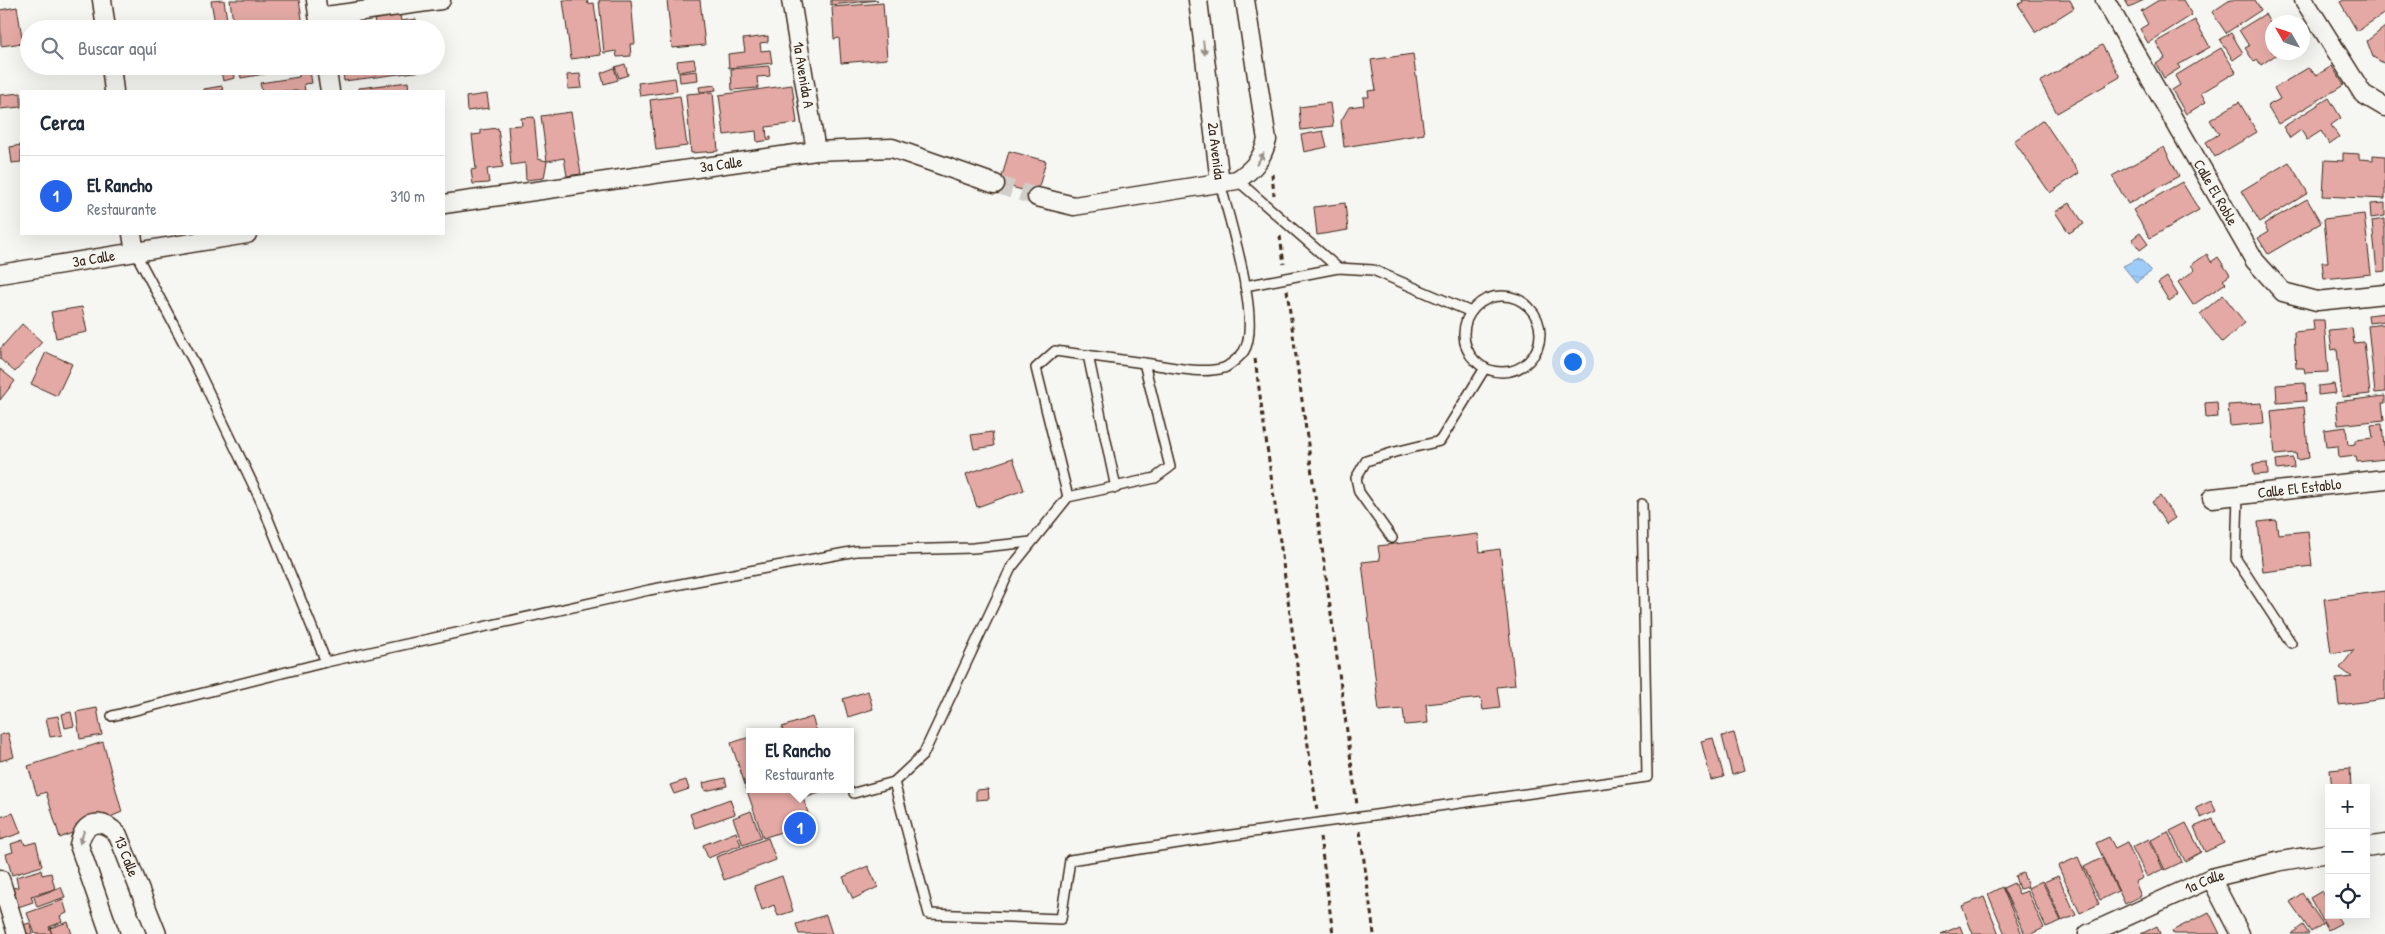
<!DOCTYPE html>
<html lang="es">
<head>
<meta charset="utf-8">
<style>
  :root { --surface:#fff; --page:#f2f2f3; --text:#1f2937; --muted:#747a83; --line:#e0e1e3; --accent:#2563eb }
  body { margin:0; font-family:"Patrick Hand",sans-serif; background:var(--page); color:var(--text) }
  .controls { position:absolute; right:15px; bottom:15px; display:grid; overflow:hidden; border-radius:0px; box-shadow:0 5px 20px #0002 }
  .controls button { width:45px; height:45px; display:grid; place-items:center; padding:0; border:0; border-bottom:1px solid var(--line); background:var(--surface); color:var(--text); font:25px sans-serif }
  .compass { position:absolute; left:2265px; top:15px; width:45px; height:45px; border-radius:50%; background:var(--surface); box-shadow:0 5px 20px #0002; rotate:309deg }
  .you { position:absolute; left:1572px; top:361px; width:18px; height:18px; margin:-12px; border:4px solid #fff; border-radius:50%; background:#1a73e8; box-shadow:0 0 0 8px #1a73e833 }
  .badge { display:grid; place-items:center; width:32px; height:32px; border-radius:50%; background:var(--accent); color:#fff; font-size:16px; font-weight:700 }
  .pin { position:absolute; translate:-50% -50%; border:2px solid #fff; box-shadow:0 1px 5px #0006 }
  .popup { position:absolute; left:746px; top:728px; width:108px; height:65px; box-sizing:border-box; display:grid; place-content:center; border-radius:0px; background:var(--surface); filter:drop-shadow(0 1px 4px #0005); font-size:16px; white-space:nowrap; color:var(--muted) }
  .popup b { font-size:19px; color:var(--text) }
  .popup::after { content:''; position:absolute; left:50%; top:100%; margin-left:-10px; border:10px solid transparent; border-top-color:var(--surface) }
  .list { margin:0; padding:0; list-style:none }
  h2 { display:flex; justify-content:space-between; align-items:center; height:65px; margin:0; padding:0 20px; font-size:21px }
  h2 small { font-size:16px; font-weight:400; color:var(--muted) }
  .list li { display:grid; grid-template-columns:32px 1fr auto; gap:15px; align-items:center; box-sizing:border-box; height:80px; padding:0 20px; border-top:1px solid var(--line) }
  .list b { display:block; font-size:19px; white-space:nowrap }
  .list p { margin:0; font-size:16px; white-space:nowrap; color:var(--muted) }
  .list em { font-size:16px; font-style:normal; color:var(--muted) }
  .icon { flex:none; width:28px; height:28px; fill:none; stroke:currentColor; stroke-width:2; stroke-linecap:round; stroke-linejoin:round }
  .map { position:relative; flex:none; width:2385px; height:934px; overflow:hidden }
  .search { position:absolute; background:var(--surface); box-shadow:0 5px 20px #0002; left:20px; top:20px; width:425px; height:55px; display:flex; align-items:center; gap:12px; box-sizing:border-box; padding:0 18px; border-radius:28px; color:var(--muted); font-size:19px }
  .panel { position:absolute; background:var(--surface); box-shadow:0 5px 20px #0002; left:20px; top:90px; width:425px; height:145px; border-radius:0px }
  .map>svg:first-child { display:block }
</style>
</head>
<body>
<div class="map">
<svg width="2385" height="934" viewBox="0 0 2385 934">
  <defs>
    <pattern id="water-ripples" width="26" height="14" patternUnits="userSpaceOnUse" patternTransform="scale(1.25)"><rect width="26" height="14" fill="#9eccf9"/><path d="M2 4q2-2 4 0t4 0M15 11q2-2 4 0t4 0" fill="none" stroke="#89afd5"/></pattern>
  </defs>
  <rect width="100%" height="100%" fill="#f6f6f2"/>
  <filter id="ink" filterUnits="userSpaceOnUse"><feTurbulence type="fractalNoise" baseFrequency=".02" numOctaves="2"/><feDisplacementMap in="SourceGraphic" scale="10" xChannelSelector="R" yChannelSelector="G"/><feConvolveMatrix kernelMatrix="1 2 1 2 8 2 1 2 1" color-interpolation-filters="sRGB"/></filter>
  <g filter="url(#ink)">
    <polygon fill="url(#water-ripples)" stroke="#768ba1" points="2139,258 2152,271 2136,282 2123,266"/>
    <g fill="#e4a9a4" stroke="#3b2a1e">
      <polygon points="224,0 228,27 216,29 211,1"/>
      <polygon points="230,0 299,0 303,25 292,27 292,29 234,29"/>
      <polygon points="563,0 587,0 588,4 594,3 601,55 571,59"/>
      <polygon points="599,0 631,0 635,44 630,44 631,56 617,57 616,51 604,53"/>
      <polygon points="667,0 700,0 705,45 672,48"/>
      <polygon points="831,0 878,0 831,5"/>
      <polygon points="2022,0 2070,0 2074,8 2036,32 2018,4 2023,2"/>
      <polygon points="2125,0 2144,0 2129,7"/>
      <polygon points="2159,0 2183,0 2192,15 2148,43 2140,29 2148,24 2141,11"/>
      <polygon points="2230,0 2255,0 2261,10 2226,33 2212,12"/>
      <polygon points="2344,0 2385,0 2385,13 2357,31 2340,2"/>
      <polygon points="883,3 887,59 841,63 839,38 834,39 832,7"/>
      <polygon points="17,7 23,43 1,46 0,10"/>
      <polygon points="2265,14 2272,27 2272,52 2280,52 2261,65 2257,59 2254,62 2245,48 2249,46 2239,30"/>
      <polygon points="400,15 401,21 416,19 417,29 376,29 374,19"/>
      <polygon points="2195,20 2210,47 2178,65 2180,68 2164,78 2156,64 2165,58 2156,42"/>
      <polygon points="2385,27 2385,64 2373,57 2367,41"/>
      <polygon points="2231,33 2243,53 2233,60 2220,39"/>
      <polygon points="768,36 768,42 760,43 761,51 770,50 772,63 729,68 728,54 745,52 743,39"/>
      <polygon points="2102,45 2120,77 2057,113 2040,82"/>
      <polygon points="2221,48 2236,72 2201,93 2206,102 2186,114 2172,90 2180,85 2175,76"/>
      <polygon points="1413,54 1424,134 1344,147 1341,121 1349,107 1364,105 1363,97 1369,97 1368,91 1376,90 1371,60"/>
      <polygon points="694,59 696,69 678,72 677,61"/>
      <polygon points="625,64 628,75 619,78 615,67"/>
      <polygon points="220,66 233,66 235,78 223,81"/>
      <polygon points="239,66 310,66 311,70 288,73 287,70 241,78"/>
      <polygon points="350,66 422,66 423,71 344,81 343,73 350,72"/>
      <polygon points="769,66 770,76 757,77 758,88 732,90 731,69"/>
      <polygon points="2332,66 2344,85 2278,124 2267,106 2280,99 2274,88 2308,68 2317,75"/>
      <polygon points="614,68 618,80 604,84 601,73"/>
      <polygon points="310,71 312,83 304,84 305,91 262,91 260,83 299,77 299,72"/>
      <polygon points="697,71 698,80 680,82 679,73"/>
      <polygon points="580,74 582,88 568,89 567,75"/>
      <polygon points="675,78 677,91 640,96 638,83"/>
      <polygon points="408,82 409,91 359,91 359,88"/>
      <polygon points="715,85 716,90 700,92 699,87"/>
      <polygon points="792,85 797,123 766,127 767,138 771,137 771,140 757,142 756,131 724,135 719,95"/>
      <polygon points="222,86 223,91 204,91 204,89"/>
      <polygon points="713,92 718,151 691,153 686,94"/>
      <polygon points="21,93 21,107 0,109 0,95"/>
      <polygon points="487,94 489,108 467,111 466,97"/>
      <polygon points="680,96 687,146 656,150 650,100"/>
      <polygon points="2329,98 2341,118 2331,125 2339,137 2329,144 2321,131 2307,140 2301,130 2290,138 2283,127"/>
      <polygon points="2239,102 2257,132 2215,157 2206,142 2219,134 2210,120"/>
      <polygon points="1330,103 1333,126 1301,130 1299,107"/>
      <polygon points="571,112 581,174 567,176 564,158 547,161 541,116"/>
      <polygon points="534,117 538,159 547,161 544,178 526,180 525,163 511,165 508,126 522,125 521,118"/>
      <polygon points="2043,120 2079,173 2050,193 2014,141"/>
      <polygon points="498,128 503,167 487,169 489,183 473,184 471,170 476,169 472,135 481,134 481,130"/>
      <polygon points="1323,131 1327,147 1304,152 1301,135"/>
      <polygon points="21,145 21,162 12,163 10,147"/>
      <polygon points="2164,147 2179,176 2128,204 2112,176"/>
      <polygon points="1009,151 1046,161 1037,194 1000,184"/>
      <polygon points="2343,153 2359,154 2359,159 2373,160 2373,155 2385,156 2385,199 2323,196 2325,160 2343,161"/>
      <polygon points="2289,162 2308,193 2260,222 2241,191"/>
      <polygon points="2182,182 2199,210 2150,238 2133,210"/>
      <polygon points="2307,199 2321,223 2268,254 2258,238 2268,232 2264,224"/>
      <polygon points="1345,203 1348,230 1317,235 1314,207"/>
      <polygon points="2070,203 2084,224 2069,233 2055,212"/>
      <polygon points="2385,203 2385,216 2371,218 2370,204"/>
      <polygon points="2364,214 2371,274 2324,279 2322,262 2328,262 2324,219"/>
      <polygon points="2385,219 2385,271 2377,272 2372,221"/>
      <polygon points="2140,233 2148,244 2140,250 2132,239"/>
      <polygon points="2207,254 2211,262 2218,257 2230,275 2223,280 2226,283 2193,305 2178,282 2195,270 2191,265"/>
      <polygon points="2167,277 2178,295 2169,301 2158,283"/>
      <polygon points="2223,295 2245,323 2222,342 2200,314"/>
      <polygon points="82,307 87,332 56,338 51,312"/>
      <polygon points="2385,313 2385,321 2369,323 2368,315"/>
      <polygon points="2313,320 2324,320 2328,372 2305,373 2304,368 2296,368 2294,332 2314,330"/>
      <polygon points="22,324 42,342 15,372 0,359 0,349"/>
      <polygon points="2385,324 2385,392 2375,393 2368,326"/>
      <polygon points="2352,328 2354,343 2364,342 2370,394 2342,397 2337,349 2332,350 2329,330"/>
      <polygon points="46,352 72,364 57,396 31,384"/>
      <polygon points="0,369 15,381 0,400"/>
      <polygon points="2305,383 2306,401 2277,403 2276,385"/>
      <polygon points="2334,384 2336,393 2318,395 2318,386"/>
      <polygon points="2385,396 2385,403 2382,403 2384,420 2338,425 2336,402"/>
      <polygon points="2217,402 2218,417 2206,418 2205,403"/>
      <polygon points="2262,403 2264,423 2230,426 2228,405"/>
      <polygon points="2304,407 2309,458 2297,460 2296,453 2275,455 2271,411"/>
      <polygon points="2382,424 2385,459 2357,462 2356,456 2339,458 2338,446 2326,447 2324,430 2346,427 2348,445 2355,444 2355,440 2373,438 2371,425"/>
      <polygon points="992,432 994,446 974,449 971,435"/>
      <polygon points="1013,458 1024,490 977,507 966,474"/>
      <polygon points="2293,458 2294,468 2277,470 2276,460"/>
      <polygon points="2267,463 2268,474 2254,475 2253,464"/>
      <polygon points="2160,496 2175,518 2166,524 2152,502"/>
      <polygon points="2276,520 2278,534 2308,531 2312,566 2263,572 2258,522"/>
      <polygon points="1478,534 1480,552 1500,549 1515,685 1497,687 1500,708 1483,710 1481,698 1426,704 1428,723 1405,725 1403,709 1379,711 1362,562 1380,560 1378,546"/>
      <polygon points="2385,591 2385,699 2339,705 2336,679 2352,677 2340,668 2354,650 2331,653 2324,599"/>
      <polygon points="868,691 873,709 848,717 843,699"/>
      <polygon points="97,708 102,735 80,739 76,712"/>
      <polygon points="71,712 74,726 65,728 62,714"/>
      <polygon points="58,716 62,735 50,737 46,718"/>
      <polygon points="812,717 817,732 783,732 782,727"/>
      <polygon points="8,733 14,757 0,761 0,735"/>
      <polygon points="1734,733 1744,771 1732,775 1722,736"/>
      <polygon points="750,737 750,789 800,789 811,822 763,838 731,743"/>
      <polygon points="1713,738 1724,777 1711,780 1701,741"/>
      <polygon points="103,742 122,812 60,838 46,792 37,795 28,766"/>
      <polygon points="2350,768 2351,788 2332,788 2330,770"/>
      <polygon points="725,778 727,786 705,791 703,783"/>
      <polygon points="686,780 689,789 674,794 670,785"/>
      <polygon points="801,789 832,789 804,798"/>
      <polygon points="988,789 989,799 976,800 976,790"/>
      <polygon points="730,799 735,814 695,828 690,814"/>
      <polygon points="2211,801 2216,811 2201,818 2196,808"/>
      <polygon points="751,811 761,838 743,845 733,818"/>
      <polygon points="13,813 21,833 0,840 0,817"/>
      <polygon points="2213,819 2224,843 2205,852 2194,827"/>
      <polygon points="2186,823 2201,852 2185,861 2170,831"/>
      <polygon points="736,832 741,845 708,858 703,845"/>
      <polygon points="2168,832 2182,862 2165,870 2151,840"/>
      <polygon points="2109,837 2115,848 2127,842 2143,878 2135,882 2141,896 2125,904 2096,843"/>
      <polygon points="768,838 776,860 724,880 716,857"/>
      <polygon points="2149,839 2163,869 2147,877 2132,847"/>
      <polygon points="23,840 25,845 36,842 42,866 12,875 6,854 13,852 11,844"/>
      <polygon points="2078,857 2099,904 2080,913 2058,866"/>
      <polygon points="2102,858 2118,891 2100,900 2084,867"/>
      <polygon points="868,866 878,887 853,899 843,877"/>
      <polygon points="41,870 42,875 51,873 55,889 31,896 33,902 18,907 13,888 18,887 16,877"/>
      <polygon points="2023,873 2028,887 2019,889 2015,876"/>
      <polygon points="782,876 793,911 778,916 774,905 762,910 754,886"/>
      <polygon points="2058,876 2076,915 2062,921 2044,882"/>
      <polygon points="2042,881 2061,921 2046,927 2028,888"/>
      <polygon points="2014,883 2019,894 2027,891 2044,928 2031,934 2025,934 2003,888"/>
      <polygon points="61,887 65,897 37,907 34,897"/>
      <polygon points="2002,887 2022,934 2005,934 1988,894"/>
      <polygon points="2322,891 2329,902 2329,915 2336,915 2341,923 2328,930 2310,898"/>
      <polygon points="2302,893 2323,924 2311,932 2290,902"/>
      <polygon points="1984,897 1999,934 1973,934 1962,906"/>
      <polygon points="63,900 67,913 60,916 62,922 49,927 52,934 35,934 27,913"/>
      <polygon points="2209,912 2220,934 2174,934 2172,931"/>
      <polygon points="826,915 832,934 799,934 796,924"/>
      <polygon points="68,922 72,934 52,934 50,928"/>
      <polygon points="30,923 33,934 21,934 19,926"/>
      <polygon points="2303,925 2309,934 2291,934"/>
      <polygon points="1960,926 1963,934 1941,934"/>
      <polygon points="2157,926 2160,934 2141,934"/>
    </g>
    <g fill="none" stroke-linecap="round" stroke-linejoin="round">
      <polyline stroke="#d1cdc8" stroke-width="18" stroke-dasharray="18 9" stroke-linecap="butt" points="995,184 1037,197"/>
      <defs>
        <g id="service">
          <polyline points="1237,180 1338,268"/>
          <polyline points="135,252 196,366 260,499 326,662"/>
          <polyline points="1245,286 1338,268 1373,270 1471,312"/>
          <circle cx="1502" cy="334" r="38"/>
          <polyline points="1088,355 1116,488"/>
          <polyline points="2238,495 2236,559 2291,643"/>
          <polyline points="1068,497 1036,368 1055,351 1144,363"/>
          <polyline points="1392,538 1359,492 1356,478 1366,461 1395,452 1440,441 1485,368"/>
          <polyline points="112,716 326,662 649,590 856,551 973,548 1031,542"/>
          <polyline points="894,782 929,914 1061,919 1070,860 1217,837 1647,777 1642,504"/>
          <path d="M854 793 894 782 923 755 1011 568 1068 497 1155 478 1170 467 1144 363C1168 366 1199 375 1224 368 1229 366 1241 356 1244 351 1262 322 1229 218 1220 183"/>
        </g>
        <g id="minor">
          <polyline points="102,0 106,29"/>
          <polyline points="316,0 320,29"/>
          <path id="s1" d="M791 0 816 151"/>
          <path id="s2" d="M1198 0 1220 183"/>
          <path id="s3" d="M2105 0 2255 261 2283 292 2317 301 2385 294"/>
          <polyline points="2304,0 2363,94 2385,107"/>
          <polyline points="319,17 441,0"/>
          <polyline points="111,66 114,91"/>
          <polyline points="326,66 330,91"/>
          <path d="M1037 197 1074 206 1237 180C1254 169 1262 159 1267 140L1245 0"/>
          <path id="s4" d="M444 204 816 151 892 148 995 184"/>
          <polyline points="132,234 135,252"/>
          <path id="s5" d="M0 274 247 234"/>
          <path id="s6" d="M2212 498 2385 479"/>
          <polyline points="2366,847 2385,844"/>
          <polyline points="2211,878 2240,934"/>
          <polyline points="0,879 17,934"/>
          <path id="s7" d="M110 934 79 845C84 820 102 817 118 835L157 934"/>
          <path id="s8" d="M2088 934 2211 878 2281 861 2329 853"/>
        </g>
      </defs>
      <use href="#service" stroke="#3b2a1e" stroke-width="12"/>
      <use href="#minor" stroke="#3b2a1e" stroke-width="21"/>
      <g stroke="#3b2a1e" stroke-width="3" stroke-dasharray="5 4" stroke-linecap="butt">
        <polyline points="1272,174 1274,195"/>
        <polyline points="1280,236 1284,264"/>
        <polyline points="1287,290 1357,805"/>
        <polyline points="1255,359 1317,811"/>
        <polyline points="1360,831 1374,934"/>
        <polyline points="1320,837 1333,934"/>
      </g>
      <use href="#service" stroke="#f6f6f2" stroke-width="9"/>
      <use href="#minor" stroke="#f6f6f2" stroke-width="18"/>
    </g>
    <defs><path id="oneway-solid" d="M-6-.8H1V-3.2L6.5 0L1 3.2V.8H-6Z" transform="scale(1.25)"/></defs>
    <g fill="#989088">
      <use href="#oneway-solid" transform="translate(1204 48) rotate(83)"/>
      <use href="#oneway-solid" transform="translate(1260 159) rotate(-58)"/>
      <use href="#oneway-solid" transform="translate(82 837) rotate(109)"/>
    </g>
  </g>
  <g text-anchor="middle" stroke-width="5" stroke-linejoin="round" paint-order="stroke">
    <g font-size="15" fill="#3b2a1e" stroke="#f6f6f2">
      <text dy="5" stroke="none"><textPath href="#s1" startOffset="76">1a Avenida A</textPath></text>
      <text dy="5" stroke="none"><textPath href="#s2" startOffset="152">2a Avenida</textPath></text>
      <text dy="5" stroke="none"><textPath href="#s4" startOffset="280">3a Calle</textPath></text>
      <text dy="5" stroke="none"><textPath href="#s3" startOffset="222">Calle El Roble</textPath></text>
      <text dy="5" stroke="none"><textPath href="#s5" startOffset="95">3a Calle</textPath></text>
      <text dy="5" stroke="none"><textPath href="#s6" startOffset="88">Calle El Establo</textPath></text>
      <text dy="5" stroke="none"><textPath href="#s7" startOffset="172">13 Calle</textPath></text>
      <text dy="5" stroke="none"><textPath href="#s8" startOffset="128">1a Calle</textPath></text>
    </g>
  </g>
</svg>
<div class="controls">
<button>+</button>
<button>−</button>
<button><svg class="icon" aria-label="locate" viewBox="0 0 24 24"><circle cx="12" cy="12" r="6"/><path d="M12 2v4M12 18v4M2 12h4M18 12h4"/></svg></button>
</div>
<svg class="compass" viewBox="-18 -18 36 36"><path d="M0-13l5 13h-10z" fill="#e53935"/><path d="M0 13l5-13h-10z" fill="#747a83"/></svg>
<div class="you"></div>
<div class="pin badge" style="left:800px;top:828px">1</div>
<div class="popup"><b>El Rancho</b>Restaurante</div>
<div class="search"><svg class="icon" aria-label="search" viewBox="0 0 24 24"><circle cx="10" cy="10" r="6"/><path d="M15 15l6 6"/></svg>Buscar aquí</div>
<section class="panel">
<h2>Cerca<small></small></h2>
<ul class="list">
<li><span class="badge">1</span><div><b>El Rancho</b><p>Restaurante</p></div><em>310 m</em></li>
</ul>
</section>
</div>
</body>
</html>
